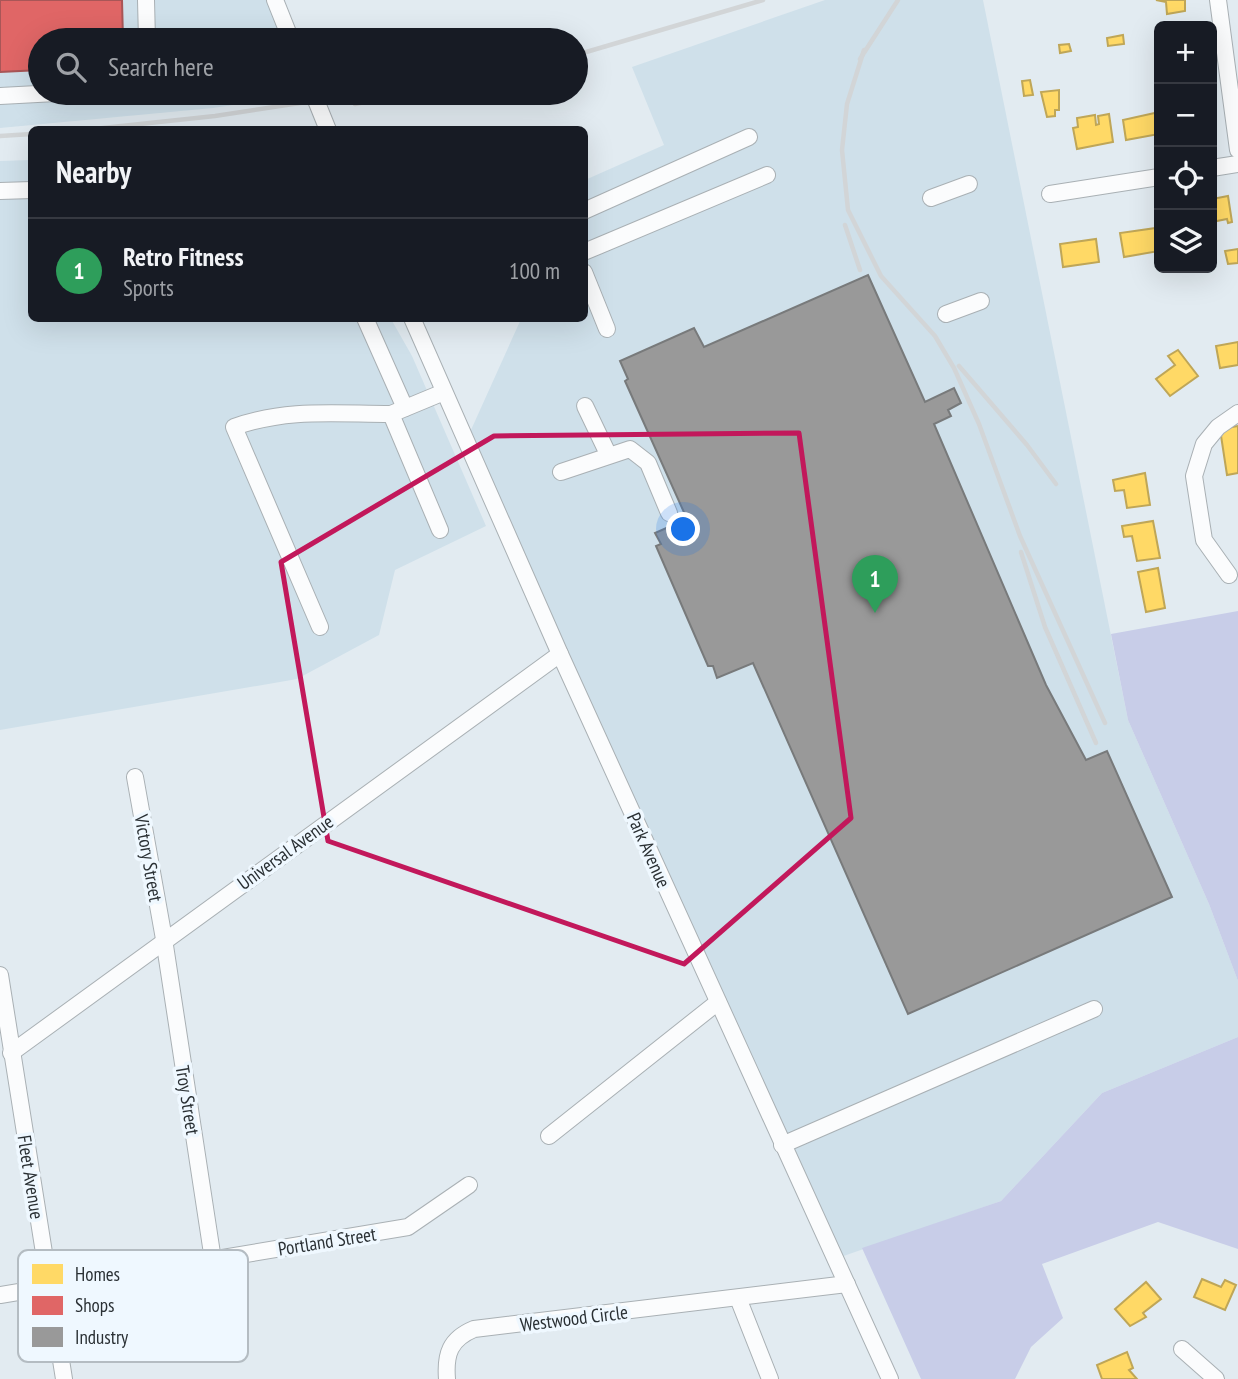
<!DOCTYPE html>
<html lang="en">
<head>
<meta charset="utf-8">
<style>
  :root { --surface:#171b24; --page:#20242c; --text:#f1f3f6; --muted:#9ea1a6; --line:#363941; --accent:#6a7176 }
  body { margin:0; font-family:"PT Sans Narrow",sans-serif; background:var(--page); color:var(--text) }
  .controls { position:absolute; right:21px; top:21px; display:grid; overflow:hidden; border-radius:10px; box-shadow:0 7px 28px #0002 }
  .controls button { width:63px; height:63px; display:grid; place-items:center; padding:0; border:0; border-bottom:2px solid var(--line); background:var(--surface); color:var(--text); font:35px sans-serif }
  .you { position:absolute; left:684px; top:530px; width:24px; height:24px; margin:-18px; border:5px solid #fff; border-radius:50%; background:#1a73e8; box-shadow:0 0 0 10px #1a73e833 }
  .badge { display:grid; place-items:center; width:46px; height:46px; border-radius:50%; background:var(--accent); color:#fff; font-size:23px; font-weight:700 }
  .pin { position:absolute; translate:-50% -58px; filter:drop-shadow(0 2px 4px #0008) }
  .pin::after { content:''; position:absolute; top:37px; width:24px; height:21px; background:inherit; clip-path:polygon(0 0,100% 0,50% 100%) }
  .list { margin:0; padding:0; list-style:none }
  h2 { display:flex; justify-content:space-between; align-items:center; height:91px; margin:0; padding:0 28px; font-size:30px }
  h2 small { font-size:23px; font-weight:400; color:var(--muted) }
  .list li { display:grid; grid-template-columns:46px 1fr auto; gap:21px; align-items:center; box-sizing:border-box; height:105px; padding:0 28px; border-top:2px solid var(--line) }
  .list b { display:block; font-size:26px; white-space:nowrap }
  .list p { margin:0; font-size:23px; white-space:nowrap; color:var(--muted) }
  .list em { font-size:23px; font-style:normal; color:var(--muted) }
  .icon { flex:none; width:38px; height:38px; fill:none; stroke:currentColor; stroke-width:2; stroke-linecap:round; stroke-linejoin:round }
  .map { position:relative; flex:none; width:1238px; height:1379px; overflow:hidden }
  .search { position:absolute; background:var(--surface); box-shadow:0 7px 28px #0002; left:28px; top:28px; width:560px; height:77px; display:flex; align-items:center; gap:18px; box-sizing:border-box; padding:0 24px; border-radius:38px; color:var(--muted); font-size:26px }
  .panel { position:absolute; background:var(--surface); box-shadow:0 7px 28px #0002; left:28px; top:126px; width:560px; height:196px; border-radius:10px }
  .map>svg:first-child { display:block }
</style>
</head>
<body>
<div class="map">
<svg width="1238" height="1379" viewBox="0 0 1238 1379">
  <rect width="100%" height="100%" fill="#e2ebf1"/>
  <g fill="#cfe0ea">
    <polygon points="0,0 275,0 291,40 40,40 40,93 313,93 213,108 0,128"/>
    <polygon points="825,0 983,0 1128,720 1209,904 1238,981 1238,1037 1102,1093 1001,1201 835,1259 466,441 521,319 584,318 585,180 664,145 632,67"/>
    <polygon points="31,160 32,318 391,319 412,356 486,526 395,570 379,635 297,679 0,730 0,161"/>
  </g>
  <g fill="#c8cde8">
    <polygon points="1238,611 1238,981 1209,904 1128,720 1111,634"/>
    <polygon points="1238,1037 1238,1249 1158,1222 1042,1264 1063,1318 1031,1347 1015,1379 921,1379 862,1248 1001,1201 1102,1093"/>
  </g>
  <g fill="#ffd966" stroke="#bfa657" stroke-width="2">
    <polygon points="1156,0 1185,0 1185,11 1167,14 1166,2"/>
    <polygon points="1123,35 1124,44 1108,46 1107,38"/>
    <polygon points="1069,44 1071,51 1060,53 1059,45"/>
    <polygon points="1030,80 1033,95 1024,96 1022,81"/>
    <polygon points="1059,90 1059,110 1055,110 1055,116 1047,117 1041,92"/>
    <polygon points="1159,112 1159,134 1126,140 1123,120"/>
    <polygon points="1109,114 1113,142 1077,149 1073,128 1078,127 1077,118 1095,115 1096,125 1099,124 1098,116"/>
    <polygon points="1228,196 1232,222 1228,223 1227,219 1212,222 1212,199"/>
    <polygon points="1156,228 1159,251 1124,257 1120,233"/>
    <polygon points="1096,239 1099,262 1063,267 1060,244"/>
    <polygon points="1238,249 1238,263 1228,264 1225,251"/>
    <polygon points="1238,342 1238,365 1220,368 1216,346"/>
    <polygon points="1178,350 1198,376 1170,396 1156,379 1175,365 1168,356"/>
    <polygon points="1238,426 1238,473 1227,475 1220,429"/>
    <polygon points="1145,473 1150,505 1127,508 1124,490 1115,491 1113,480"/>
    <polygon points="1153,521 1160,558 1137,561 1132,536 1124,537 1122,526"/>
    <polygon points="1158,568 1165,608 1146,612 1138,572"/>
    <polygon points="1202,1279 1221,1287 1225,1280 1236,1285 1225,1310 1194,1297"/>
    <polygon points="1146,1282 1161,1299 1143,1313 1146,1317 1130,1326 1115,1309"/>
    <polygon points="1127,1352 1133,1368 1129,1370 1137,1379 1102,1379 1097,1365"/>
  </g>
  <polygon fill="#e06666" stroke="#a95657" stroke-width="2" points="0,0 122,0 123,40 40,40 40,70 0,72"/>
  <polygon fill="#999" stroke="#787a7b" stroke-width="2" points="868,275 925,402 954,388 961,403 948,410 951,416 934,424 1046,685 1086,760 1107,751 1172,897 908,1014 753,663 717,678 713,666 708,666 656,546 661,544 655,533 687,519 625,381 628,379 620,361 694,328 704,347"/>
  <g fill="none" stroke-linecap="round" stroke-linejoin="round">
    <defs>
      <g id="minor">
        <polyline points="146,0 147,40"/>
        <polyline points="275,0 291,40"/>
        <polyline points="1218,0 1238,150"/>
        <polyline points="0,96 56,93"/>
        <polyline points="1212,168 1238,164"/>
        <polyline points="0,191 32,190"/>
        <polyline points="1050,194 1159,177"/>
        <polyline points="931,198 969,184"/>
        <polyline points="584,211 749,137"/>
        <polyline points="584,252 767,175"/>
        <polyline points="584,272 607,329"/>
        <polyline points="946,314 981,301"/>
        <polyline points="365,318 405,408"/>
        <polyline points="412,318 560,654 890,1379"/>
        <polyline points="585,406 608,454"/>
        <polyline points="561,472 630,449 648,463 669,513"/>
        <polyline points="440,530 391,414 444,392"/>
        <polyline points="1229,575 1204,540 1194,476 1204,444 1218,427 1238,413"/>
        <path d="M320 627 234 427C288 408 335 414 391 414"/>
        <polyline points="135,777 164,939 213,1260"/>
        <polyline points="0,975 64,1379"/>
        <polyline points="11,1053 560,654"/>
        <polyline points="549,1136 718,1002"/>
        <polyline points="782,1145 1094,1009"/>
        <polyline points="0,1295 408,1227 469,1185"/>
        <polyline points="738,1298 770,1379"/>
        <polyline points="1182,1349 1216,1379"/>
        <path d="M447 1379C445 1354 450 1339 474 1329L847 1284"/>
      </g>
    </defs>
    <use href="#minor" stroke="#a9b0b4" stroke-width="18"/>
    <use href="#minor" stroke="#fbfcfd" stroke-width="16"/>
    <g stroke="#d2d5d7" stroke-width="4.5">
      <polyline points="864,50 847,104 842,150 848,210 881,276 935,336 954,368 979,424 1020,536 1105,723"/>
      <polyline points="576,55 763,0"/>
      <polyline points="860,59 898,0"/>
      <polyline points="355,104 410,93"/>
      <polyline points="84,130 215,116 366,93"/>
      <polyline points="0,136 32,134"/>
      <polyline points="845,225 860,270"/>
      <polyline points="959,366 1027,445 1056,484"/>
      <polyline points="1021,552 1045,627 1096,743"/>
    </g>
    <defs>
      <polyline id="minor-bridge" points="313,93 328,130"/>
    </defs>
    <use href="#minor-bridge" stroke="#a9b0b4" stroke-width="18" stroke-linecap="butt"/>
    <use href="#minor-bridge" stroke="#fbfcfd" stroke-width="16"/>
  </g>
  <path fill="none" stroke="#c2185b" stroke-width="5" stroke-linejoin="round" d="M799 433 851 818 684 964 328 841 281 562 494 436Z"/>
  <g text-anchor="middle" stroke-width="7" stroke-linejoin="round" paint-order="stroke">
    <g font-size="19" fill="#2a3034" stroke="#eff8ff">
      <text transform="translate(649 850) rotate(66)" y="7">Park Avenue</text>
      <text transform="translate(285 852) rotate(-36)" y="7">Universal Avenue</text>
      <text transform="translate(149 858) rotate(80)" y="7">Victory Street</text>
      <text transform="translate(188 1100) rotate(81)" y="7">Troy Street</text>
      <text transform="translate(31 1177) rotate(81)" y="7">Fleet Avenue</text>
      <text transform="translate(327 1241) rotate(-9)" y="7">Portland Street</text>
      <text transform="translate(574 1318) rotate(-7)" y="7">Westwood Circle</text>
    </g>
  </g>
  <rect x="18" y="1250" width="230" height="112" rx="10" fill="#eff8ff" stroke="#b4bcc2" stroke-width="2"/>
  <rect x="32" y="1264" width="31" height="20" fill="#ffd966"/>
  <rect x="32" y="1296" width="31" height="19" fill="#e06666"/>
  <rect x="32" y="1327" width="31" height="20" fill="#999"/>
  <g font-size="19" fill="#2a3034">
    <text x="75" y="1281">Homes</text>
    <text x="75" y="1312">Shops</text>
    <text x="75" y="1344">Industry</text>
  </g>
</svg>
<div class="controls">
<button>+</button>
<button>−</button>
<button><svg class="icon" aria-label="locate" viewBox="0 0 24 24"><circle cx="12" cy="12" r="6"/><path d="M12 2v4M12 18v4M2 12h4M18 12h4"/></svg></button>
<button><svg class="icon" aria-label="layers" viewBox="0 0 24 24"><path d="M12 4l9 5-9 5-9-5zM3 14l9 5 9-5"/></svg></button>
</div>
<div class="you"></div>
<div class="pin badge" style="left:875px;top:613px;background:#2e9e5b">1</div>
<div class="search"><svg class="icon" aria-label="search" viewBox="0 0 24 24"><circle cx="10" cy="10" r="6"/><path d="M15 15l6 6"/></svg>Search here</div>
<section class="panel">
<h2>Nearby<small></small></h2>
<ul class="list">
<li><span class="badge" style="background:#2e9e5b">1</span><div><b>Retro Fitness</b><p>Sports</p></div><em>100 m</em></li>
</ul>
</section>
</div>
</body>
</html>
